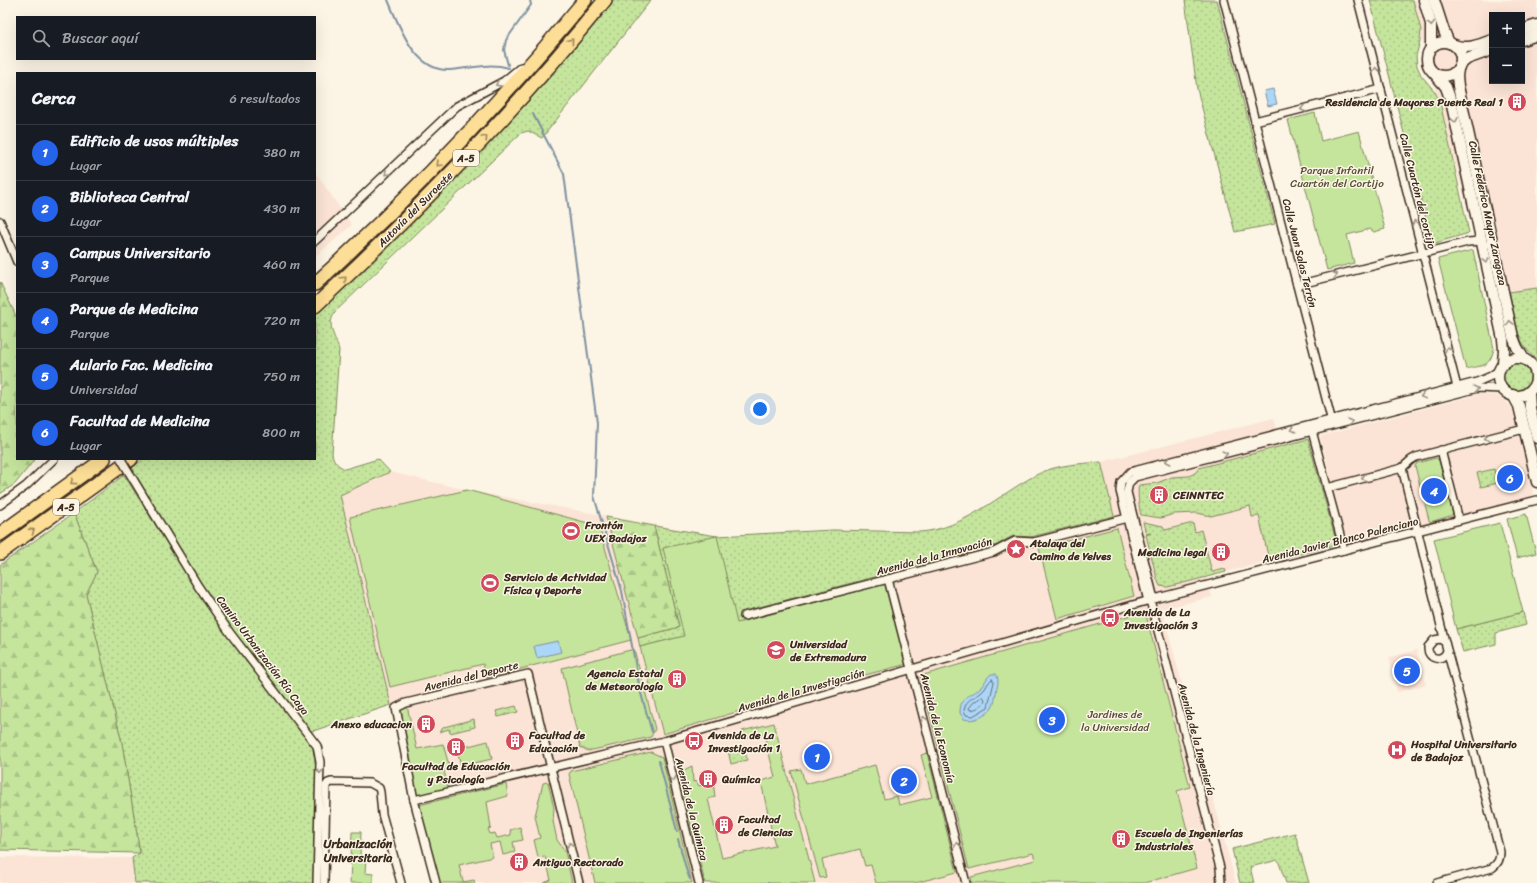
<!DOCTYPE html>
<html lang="es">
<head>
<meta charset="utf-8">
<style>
  :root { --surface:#171b24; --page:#242831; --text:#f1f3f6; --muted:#9ea1a6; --line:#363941; --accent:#2563eb }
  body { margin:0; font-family:Sriracha,sans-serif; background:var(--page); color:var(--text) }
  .controls { position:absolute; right:12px; top:12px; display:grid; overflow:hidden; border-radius:0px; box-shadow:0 4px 16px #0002 }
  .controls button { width:36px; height:36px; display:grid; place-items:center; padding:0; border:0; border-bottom:1px solid var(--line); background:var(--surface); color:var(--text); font:20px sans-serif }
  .you { position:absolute; left:760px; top:409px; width:14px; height:14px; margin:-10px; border:3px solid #fff; border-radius:50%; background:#1a73e8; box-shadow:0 0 0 6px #1a73e833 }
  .badge { display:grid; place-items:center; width:26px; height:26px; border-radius:50%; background:var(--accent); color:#fff; font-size:13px; font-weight:700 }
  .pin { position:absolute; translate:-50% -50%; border:2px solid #fff; box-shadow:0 1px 4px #0006 }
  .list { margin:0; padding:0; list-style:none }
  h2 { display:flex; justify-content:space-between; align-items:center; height:52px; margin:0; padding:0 16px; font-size:17px }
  h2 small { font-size:13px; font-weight:400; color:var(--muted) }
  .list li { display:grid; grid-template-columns:26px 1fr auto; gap:12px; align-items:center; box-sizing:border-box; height:56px; padding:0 16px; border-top:1px solid var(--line) }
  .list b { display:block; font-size:15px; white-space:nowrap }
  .list p { margin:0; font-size:13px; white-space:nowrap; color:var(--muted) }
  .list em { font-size:13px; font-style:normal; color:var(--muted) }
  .icon { flex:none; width:22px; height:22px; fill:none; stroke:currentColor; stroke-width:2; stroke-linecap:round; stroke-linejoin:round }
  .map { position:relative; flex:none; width:1537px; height:883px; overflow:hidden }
  .search { position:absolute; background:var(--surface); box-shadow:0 4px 16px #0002; left:16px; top:16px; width:300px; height:44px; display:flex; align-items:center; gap:10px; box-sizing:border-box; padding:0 14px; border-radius:0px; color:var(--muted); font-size:15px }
  .panel { position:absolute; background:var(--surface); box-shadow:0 4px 16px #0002; left:16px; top:72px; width:300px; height:388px; border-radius:0px }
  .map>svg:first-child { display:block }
</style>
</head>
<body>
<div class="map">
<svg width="1537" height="883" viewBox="0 0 1537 883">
  <defs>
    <pattern id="grass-dots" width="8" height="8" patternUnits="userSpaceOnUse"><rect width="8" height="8" fill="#c5e59d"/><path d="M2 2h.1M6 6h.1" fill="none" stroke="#aac587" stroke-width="1.8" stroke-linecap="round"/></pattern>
    <pattern id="forest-firs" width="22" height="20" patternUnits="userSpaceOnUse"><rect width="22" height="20" fill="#c5e59d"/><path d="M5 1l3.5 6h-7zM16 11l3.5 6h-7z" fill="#aac587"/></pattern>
  </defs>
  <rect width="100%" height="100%" fill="#fcf5e5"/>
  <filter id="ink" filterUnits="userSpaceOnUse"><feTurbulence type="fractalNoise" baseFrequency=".025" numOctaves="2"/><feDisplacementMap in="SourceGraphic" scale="8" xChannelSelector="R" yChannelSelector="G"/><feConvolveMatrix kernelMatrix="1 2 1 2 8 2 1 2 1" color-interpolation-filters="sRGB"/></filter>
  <g filter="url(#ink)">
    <g fill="#fbe4d5" fill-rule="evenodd">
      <path d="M1411 0H1537V289L1491 296ZM1492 15H1522V81H1492Z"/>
      <polygon points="315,172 352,225 315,257"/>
      <polygon points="1480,394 1496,395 1503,398 1512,408 1534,497 1349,544 1347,543 1320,436"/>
      <polygon points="1274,418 1282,446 1308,439 1336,544 1207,577 1212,597 1162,609 1236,883 434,883 418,828 391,705 340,495 390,472 467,490 710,535 1002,543 1013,536 1027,537 1114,516 1101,462"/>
      <polygon points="1417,650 1426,685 1397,692 1389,657"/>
      <polygon points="0,857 132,858 135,883 0,883"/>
    </g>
    <g fill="url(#grass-dots)" stroke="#80885e">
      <path d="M612 0H651L542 138 528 131 521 133 335 312C326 326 335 335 339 350L332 454C334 462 337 465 345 469L378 459 390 472 340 495 391 705 313 731 309 730C277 689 245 649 215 606 184 562 159 514 132 468L143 459H315V313L405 228Z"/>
      <polygon points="1185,0 1217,0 1275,224 1235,232 1197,89"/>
      <polygon points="1370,0 1413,0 1421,30 1420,41 1416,56 1417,66 1421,75 1435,92 1440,102 1469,233 1435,243 1432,243"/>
      <path d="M1537 288V360C1515 342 1515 318 1509 292Z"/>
      <circle cx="1517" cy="377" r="16"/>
      <path d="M1308 439 1336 541 1334 545 1272 561 1269 560 1259 516 1252 517 1250 506 1211 516 1197 513 1174 514 1161 518 1141 515C1139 510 1137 489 1139 485L1157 483 1172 477 1189 476 1195 473 1199 468Z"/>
      <path d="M1101 462 1114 516 1031 537 1013 536 1005 540 998 545 740 612 742 622 640 647 638 638 679 627 654 526 717 536 833 530 920 532C964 529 998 495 1036 475 1057 464 1079 464 1101 462Z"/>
      <polygon points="1494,469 1498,483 1481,487 1477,473"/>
      <polygon points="124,475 189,578 227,634 308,738 315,750 317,761 313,883 135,883 132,858 140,853 122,743 86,594 97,572 74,513"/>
      <polygon points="1143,522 1163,526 1165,530 1193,523 1195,532 1201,530 1212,572 1225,569 1226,572 1168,587 1160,586 1157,579 1146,535 1151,533 1146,534"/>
      <polygon points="1523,612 1526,625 1496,633 1496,644 1463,652 1456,629"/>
      <polygon points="516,706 518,712 498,717 496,711"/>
      <polygon points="474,719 475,727 450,733 449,729 439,732 444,727"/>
      <polygon points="744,746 747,760 731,764 728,750"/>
      <polygon points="1295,833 1309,883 1286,883 1278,860 1250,867 1254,883 1240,883 1232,849"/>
    </g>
    <g fill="url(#forest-firs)" stroke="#80885e">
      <polygon points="0,282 17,318 17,459 35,459 15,484 0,494"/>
      <polygon points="74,513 97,572 86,594 122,743 140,853 0,850 0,565"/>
      <polygon points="606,517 654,526 679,627 638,638"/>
    </g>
    <g fill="#c5e59d" stroke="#80885e">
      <polygon points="1315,113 1321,141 1359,131 1385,229 1374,232 1370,229 1347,235 1354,263 1327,270 1288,120"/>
      <path d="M1473 250 1494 349C1489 368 1483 365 1466 369L1438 259Z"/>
      <polygon points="1436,458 1439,460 1453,514 1450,516 1430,522 1429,520 1415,466 1417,463"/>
      <polygon points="467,490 599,526 631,640 486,678 483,664 390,687 350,517"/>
      <polygon points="1526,514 1536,553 1517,558 1507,519"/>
      <polygon points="1500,523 1523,612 1456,629 1434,539"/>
      <polygon points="1117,528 1134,596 1057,619 1039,548"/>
      <polygon points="717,536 737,623 885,584 907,664 823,686 663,734 640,647 684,636 663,548"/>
      <polygon points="1145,611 1190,787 1177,791 1197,868 1144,883 972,883 971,877 1035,860 1033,853 969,869 920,676"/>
      <polygon points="634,649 655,729 651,737 588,751 580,747 562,668"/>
      <polygon points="407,706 417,749 443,744 450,769 444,771 448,788 417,795 399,713 402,709"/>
      <polygon points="774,723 815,883 705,883 678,773 692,766 693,782 696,781 699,786 713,781 715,797 708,799 722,858 775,846 762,786 758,782 775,777 764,734 744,738 742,731"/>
      <polygon points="488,741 492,759 461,766 457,749"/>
      <polygon points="651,752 662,757 692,883 595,883 569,774 571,771"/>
      <polygon points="927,753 957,872 915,883 876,883 871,865 865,866 860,849 822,859 826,877 820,878 791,771 801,769 805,784 875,765 884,799 897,796 899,805 932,797 921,755"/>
      <polygon points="548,782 554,808 553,821 557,840 565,851 572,883 544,883 551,880 545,856 538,857 534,840 540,838 535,816 543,783"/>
      <polygon points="506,784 508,796 487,802 491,828 488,829 490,834 495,833 497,838 511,835 510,830 520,827 523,840 513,842 515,852 503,855 500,842 490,844 493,857 459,865 463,882 474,880 475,883 439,883 419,805"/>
      <polygon points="352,832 361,832 360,857 366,858 365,873 373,874 373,883 350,883"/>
    </g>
    <g fill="#acd6f7" stroke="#7f91a0">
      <polygon points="1273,89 1277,104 1268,106 1264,91"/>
      <polygon points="558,641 561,652 537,658 534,646"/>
      <path d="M991 674H996C1000 681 997 686 996 693 995 698 995 703 992 708 987 716 973 722 964 719L960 713C960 694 972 697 981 687 985 683 986 678 991 674Z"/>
    </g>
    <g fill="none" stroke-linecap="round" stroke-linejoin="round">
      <g stroke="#686f75" stroke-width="1">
        <path d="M992 679 994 682 988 707 973 716 966 715 964 710C967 696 976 699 984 690 987 686 988 682 992 679Z"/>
        <path d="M983 697 985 699C984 705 976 710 970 710L969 708 974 702Z"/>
      </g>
      <g stroke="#7f91a0" stroke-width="2">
        <path d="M388 0C399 25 414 71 449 70 470 69 487 62 509 68"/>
        <polyline points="508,65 504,50 506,40 531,5 530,0"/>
        <polyline points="533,114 564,174 597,423 594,496 622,591 640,690 652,732"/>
        <polyline points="659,761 677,831"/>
        <polyline points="678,839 687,872 690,879"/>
        <polyline points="760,883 768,883"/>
      </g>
      <defs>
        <g id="street">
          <polyline points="1224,0 1332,422"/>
          <polyline points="1358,0 1457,387"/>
          <polyline points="1255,121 1381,89"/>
          <polyline points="0,221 17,262"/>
          <polyline points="315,241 457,106 504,81 521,67"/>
          <polyline points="1297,285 1468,242 1481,241"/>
          <polyline points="1312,431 1344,550"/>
          <polyline points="1441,450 1459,520"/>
          <path d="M1402 468 1445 642 1500 852C1500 860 1498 863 1492 868L1437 883"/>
          <polyline points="133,479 198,586 230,633 317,746 320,762 317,883"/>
          <polyline points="1327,488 1402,468 1411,460 1416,457 1524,429"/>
          <polyline points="0,505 26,486 54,459"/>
          <polyline points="888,579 966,883"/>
          <polyline points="1154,599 1127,492 1129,483 1135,477 1478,388 1502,389"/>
          <polyline points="1150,600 1220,868 1221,883"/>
          <polyline points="1148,601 1120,491 1121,482 1130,472 1477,382 1491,376 1499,370"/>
          <polyline points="744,616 994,552 1015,541 1034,542 1127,518"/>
          <path d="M1445 642 1440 639 1434 640 1428 647C1427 659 1442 663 1447 651"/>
          <polyline points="664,741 699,883"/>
          <polyline points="414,800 664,741 1150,600 1537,500"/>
          <polyline points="324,883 326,786 328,783 331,782 370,783 379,788 380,792 382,814 401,883"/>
          <polyline points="436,883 414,800 396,708 406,703 528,674 579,883"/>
        </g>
        <g id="secondary">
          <polyline points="1424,0 1431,24 1431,48"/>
          <polyline points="1434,0 1444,31 1449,43"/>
          <polyline points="1522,30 1537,25"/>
          <polyline points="1522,40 1537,35"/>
          <circle cx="1444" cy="59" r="17"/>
          <path d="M1454 45C1467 50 1479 45 1492 40"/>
          <polyline points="1460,65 1467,59 1492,50"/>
          <polyline points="1458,69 1457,76 1458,86 1513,337 1517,347 1524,359"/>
          <polyline points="1434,73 1446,87 1451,101 1503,339 1504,350 1503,363"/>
          <circle cx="1517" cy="377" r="19"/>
          <polyline points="1529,392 1530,408 1537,438"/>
          <polyline points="1513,395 1519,406 1537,482"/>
        </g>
        <g id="highway">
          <path d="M315 284C411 196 502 101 585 0"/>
          <path d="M315 306C418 210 517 109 605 0"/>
          <polyline points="0,534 104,459"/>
          <polyline points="0,553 131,459"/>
        </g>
      </defs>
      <use href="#street" stroke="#3b2a1e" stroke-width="10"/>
      <use href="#secondary" stroke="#3b2a1e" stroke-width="13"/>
      <use href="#highway" stroke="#3b2a1e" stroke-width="16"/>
      <use href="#street" stroke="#fcf5e5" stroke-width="7"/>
      <use href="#secondary" stroke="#fcf5e5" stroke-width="10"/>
      <use href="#highway" stroke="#fdde96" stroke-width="13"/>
      <defs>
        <polyline id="street-bridge" points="121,459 133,479"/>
      </defs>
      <use href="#street-bridge" stroke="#3b2a1e" stroke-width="10" stroke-linecap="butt"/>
      <use href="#street-bridge" stroke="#fcf5e5" stroke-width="7"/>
    </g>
    <defs><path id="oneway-chevron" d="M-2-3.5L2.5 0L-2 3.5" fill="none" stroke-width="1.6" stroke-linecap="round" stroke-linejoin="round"/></defs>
    <g stroke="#9c9082">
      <use href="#oneway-chevron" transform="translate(1431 24) rotate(80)"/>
      <use href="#oneway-chevron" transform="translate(1376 70) rotate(-104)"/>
      <use href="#oneway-chevron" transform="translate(498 84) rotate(151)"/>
      <use href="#oneway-chevron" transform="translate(1303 109) rotate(166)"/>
      <use href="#oneway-chevron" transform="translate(1455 120) rotate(78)"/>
      <use href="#oneway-chevron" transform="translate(387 173) rotate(136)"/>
      <use href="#oneway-chevron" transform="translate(1415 223) rotate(-104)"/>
      <use href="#oneway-chevron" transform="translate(1486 261) rotate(78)"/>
      <use href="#oneway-chevron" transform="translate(1335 275) rotate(-14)"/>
      <use href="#oneway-chevron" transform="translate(1510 323) rotate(-102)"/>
      <use href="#oneway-chevron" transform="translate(1448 349) rotate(-104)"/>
      <use href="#oneway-chevron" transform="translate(1476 389) rotate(-12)"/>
      <use href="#oneway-chevron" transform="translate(1423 396) rotate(165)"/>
      <use href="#oneway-chevron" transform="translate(1350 422) rotate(-14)"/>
      <use href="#oneway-chevron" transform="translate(1293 429) rotate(166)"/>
      <use href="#oneway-chevron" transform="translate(1487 438) rotate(166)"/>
      <use href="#oneway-chevron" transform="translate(1225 454) rotate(-14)"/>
      <use href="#oneway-chevron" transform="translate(1168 461) rotate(166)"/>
      <use href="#oneway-chevron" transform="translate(1364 478) rotate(166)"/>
      <use href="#oneway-chevron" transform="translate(924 719) rotate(-104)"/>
      <use href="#oneway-chevron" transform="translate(320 771) rotate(91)"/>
      <use href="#oneway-chevron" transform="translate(673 779) rotate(76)"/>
      <use href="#oneway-chevron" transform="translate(570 845) rotate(-104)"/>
      <use href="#oneway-chevron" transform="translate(957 845) rotate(-104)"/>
    </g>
    <g stroke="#9c845a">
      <use href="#oneway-chevron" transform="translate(571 41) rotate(-49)"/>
      <use href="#oneway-chevron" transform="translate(485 138) rotate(-47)"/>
      <use href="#oneway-chevron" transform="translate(439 164) rotate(134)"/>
      <use href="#oneway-chevron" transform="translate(344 279) rotate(-43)"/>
      <use href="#oneway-chevron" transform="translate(73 482) rotate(144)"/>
      <use href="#oneway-chevron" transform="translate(32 531) rotate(-35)"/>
    </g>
  </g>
  <defs>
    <symbol id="building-disc" viewBox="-11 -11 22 22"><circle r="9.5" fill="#d1495b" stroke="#fcf5e5"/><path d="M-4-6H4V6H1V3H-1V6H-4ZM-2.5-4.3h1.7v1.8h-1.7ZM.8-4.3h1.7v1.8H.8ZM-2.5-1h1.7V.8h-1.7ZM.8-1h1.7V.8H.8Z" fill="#fff"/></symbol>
    <symbol id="stadium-disc" viewBox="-11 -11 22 22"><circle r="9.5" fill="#d1495b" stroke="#fcf5e5"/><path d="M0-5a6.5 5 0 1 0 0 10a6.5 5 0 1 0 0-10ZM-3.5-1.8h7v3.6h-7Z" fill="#fff"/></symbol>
    <symbol id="sight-disc" viewBox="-11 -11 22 22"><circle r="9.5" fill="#d1495b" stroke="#fcf5e5"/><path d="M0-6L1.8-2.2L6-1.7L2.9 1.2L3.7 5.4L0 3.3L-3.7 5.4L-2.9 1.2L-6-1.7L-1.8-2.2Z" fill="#fff"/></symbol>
    <symbol id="bus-disc" viewBox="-11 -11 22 22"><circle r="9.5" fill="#d1495b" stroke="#fcf5e5"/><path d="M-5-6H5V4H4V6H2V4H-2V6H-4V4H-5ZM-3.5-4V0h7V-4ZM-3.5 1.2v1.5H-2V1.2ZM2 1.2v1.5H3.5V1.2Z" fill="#fff"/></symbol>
    <symbol id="university-disc" viewBox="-11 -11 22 22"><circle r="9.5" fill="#d1495b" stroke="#fcf5e5"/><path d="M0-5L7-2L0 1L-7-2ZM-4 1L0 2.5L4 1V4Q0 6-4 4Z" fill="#fff"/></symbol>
    <symbol id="hospital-disc" viewBox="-11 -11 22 22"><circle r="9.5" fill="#d1495b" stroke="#fcf5e5"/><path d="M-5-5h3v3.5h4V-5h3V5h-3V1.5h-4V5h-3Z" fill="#fff"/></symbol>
  </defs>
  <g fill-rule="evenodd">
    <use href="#building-disc" x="1506" y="91" width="22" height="22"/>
    <use href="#building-disc" x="1148" y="484" width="22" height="22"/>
    <use href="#stadium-disc" x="560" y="520" width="22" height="22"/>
    <use href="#sight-disc" x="1005" y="538" width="22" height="22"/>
    <use href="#building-disc" x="1210" y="541" width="22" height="22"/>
    <use href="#stadium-disc" x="479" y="572" width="22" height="22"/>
    <use href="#bus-disc" x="1099" y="607" width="22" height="22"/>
    <use href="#university-disc" x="765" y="639" width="22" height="22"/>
    <use href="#building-disc" x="666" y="668" width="22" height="22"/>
    <use href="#building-disc" x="415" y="713" width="22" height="22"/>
    <use href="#building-disc" x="504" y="730" width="22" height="22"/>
    <use href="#bus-disc" x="683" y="730" width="22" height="22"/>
    <use href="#building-disc" x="445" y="736" width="22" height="22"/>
    <use href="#hospital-disc" x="1386" y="739" width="22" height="22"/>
    <use href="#building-disc" x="697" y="768" width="22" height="22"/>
    <use href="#building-disc" x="713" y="814" width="22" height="22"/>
    <use href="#building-disc" x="1110" y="828" width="22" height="22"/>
    <use href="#building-disc" x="508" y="851" width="22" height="22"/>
  </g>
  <g text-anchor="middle" stroke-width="3" stroke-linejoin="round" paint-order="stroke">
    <g fill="#fcf5e5" stroke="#75675a" stroke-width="1">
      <rect x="453" y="150" width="26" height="16" rx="3"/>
      <rect x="53" y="499" width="26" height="16" rx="3"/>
    </g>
    <g font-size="10" font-weight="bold" fill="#3b2a1e">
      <text x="466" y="162">A-5</text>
      <text x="66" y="511">A-5</text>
    </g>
    <g font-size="11" font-weight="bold" fill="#3b2a1e" stroke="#fcf5e5" text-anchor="start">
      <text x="1503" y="106" text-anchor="end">Residencia de Mayores Puente Real 1</text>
      <text x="1173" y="499">CEINNTEC</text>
      <text x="585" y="529">Frontón<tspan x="585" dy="13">UEX Badajoz</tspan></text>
      <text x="1030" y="547">Atalaya del<tspan x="1030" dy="13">Camino de Yelves</tspan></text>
      <text x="1207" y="556" text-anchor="end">Medicina legal</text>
      <text x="504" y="581">Servicio de Actividad<tspan x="504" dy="13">Física y Deporte</tspan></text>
      <text x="1124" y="616">Avenida de La<tspan x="1124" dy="13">Investigación 3</tspan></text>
      <text x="790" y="648">Universidad<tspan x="790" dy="13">de Extremadura</tspan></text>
      <text x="663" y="677" text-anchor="end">Agencia Estatal<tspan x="663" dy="13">de Meteorología</tspan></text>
      <text x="412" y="728" text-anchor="end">Anexo educacion</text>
      <text x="529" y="739">Facultad de<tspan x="529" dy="13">Educación</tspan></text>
      <text x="708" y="739">Avenida de La<tspan x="708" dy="13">Investigación 1</tspan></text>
      <text x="1411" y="748">Hospital Universitario<tspan x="1411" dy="13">de Badajoz</tspan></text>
      <text x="456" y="770" text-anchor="middle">Facultad de Educación<tspan x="456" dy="13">y Psicología</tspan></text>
      <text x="722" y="783">Química</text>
      <text x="738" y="823">Facultad<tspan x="738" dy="13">de Ciencias</tspan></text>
      <text x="1135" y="837">Escuela de Ingenierías<tspan x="1135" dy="13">Industriales</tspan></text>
      <text x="533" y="866">Antiguo Rectorado</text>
    </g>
    <g font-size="11" fill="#574f37" stroke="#fcf5e5">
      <text x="1337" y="174">Parque Infantil<tspan x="1337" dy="13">Cuartón del Cortijo</tspan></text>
      <text x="1115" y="718">Jardines de<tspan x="1115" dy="13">la Universidad</tspan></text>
    </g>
    <g font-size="11" fill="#3b2a1e" stroke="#fcf5e5">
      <text transform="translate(1418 191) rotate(76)" y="4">Calle Cuartón del cortijo</text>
      <text transform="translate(415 209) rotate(-45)" y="4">Autovía del Suroeste</text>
      <text transform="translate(1488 213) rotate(78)" y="4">Calle Federico Mayor Zaragoza</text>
      <text transform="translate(1300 253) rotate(76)" y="4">Calle Juan Salas Terrón</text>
      <text transform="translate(1340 540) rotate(-14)" y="4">Avenida Javier Blanco Palenciano</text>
      <text transform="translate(934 556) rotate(-15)" y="4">Avenida de la Innovación</text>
      <text transform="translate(263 655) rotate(53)" y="4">Camino Urbanización Río Caya</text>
      <text transform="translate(471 676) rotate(-14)" y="4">Avenida del Deporte</text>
      <text transform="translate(801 690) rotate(-16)" y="4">Avenida de la Investigación</text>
      <text transform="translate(938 728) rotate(76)" y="4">Avenida de la Economía</text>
      <text transform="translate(1197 739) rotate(75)" y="4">Avenida de la Ingeniería</text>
      <text transform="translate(692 809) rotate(76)" y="4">Avenida de la Química</text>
    </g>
    <g font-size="12" font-weight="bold" fill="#3b2a1e" stroke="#fcf5e5">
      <text x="358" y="848">Urbanización<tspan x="358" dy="14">Universitaria</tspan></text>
    </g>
  </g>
</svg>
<div class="controls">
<button>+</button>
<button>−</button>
</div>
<div class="you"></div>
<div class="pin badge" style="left:817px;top:757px">1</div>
<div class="pin badge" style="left:904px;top:781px">2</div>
<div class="pin badge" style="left:1052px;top:720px">3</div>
<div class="pin badge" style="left:1434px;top:491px">4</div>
<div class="pin badge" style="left:1407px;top:671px">5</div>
<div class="pin badge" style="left:1510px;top:478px">6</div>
<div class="search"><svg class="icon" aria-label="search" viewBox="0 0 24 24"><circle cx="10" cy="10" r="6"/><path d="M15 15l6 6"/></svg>Buscar aquí</div>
<section class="panel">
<h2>Cerca<small>6 resultados</small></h2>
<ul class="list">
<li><span class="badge">1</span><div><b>Edificio de usos múltiples</b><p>Lugar</p></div><em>380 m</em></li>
<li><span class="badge">2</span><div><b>Biblioteca Central</b><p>Lugar</p></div><em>430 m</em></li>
<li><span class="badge">3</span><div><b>Campus Universitario</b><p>Parque</p></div><em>460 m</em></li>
<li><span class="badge">4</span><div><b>Parque de Medicina</b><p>Parque</p></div><em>720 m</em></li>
<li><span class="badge">5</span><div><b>Aulario Fac. Medicina</b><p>Universidad</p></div><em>750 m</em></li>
<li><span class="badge">6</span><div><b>Facultad de Medicina</b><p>Lugar</p></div><em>800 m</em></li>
</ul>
</section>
</div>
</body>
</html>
